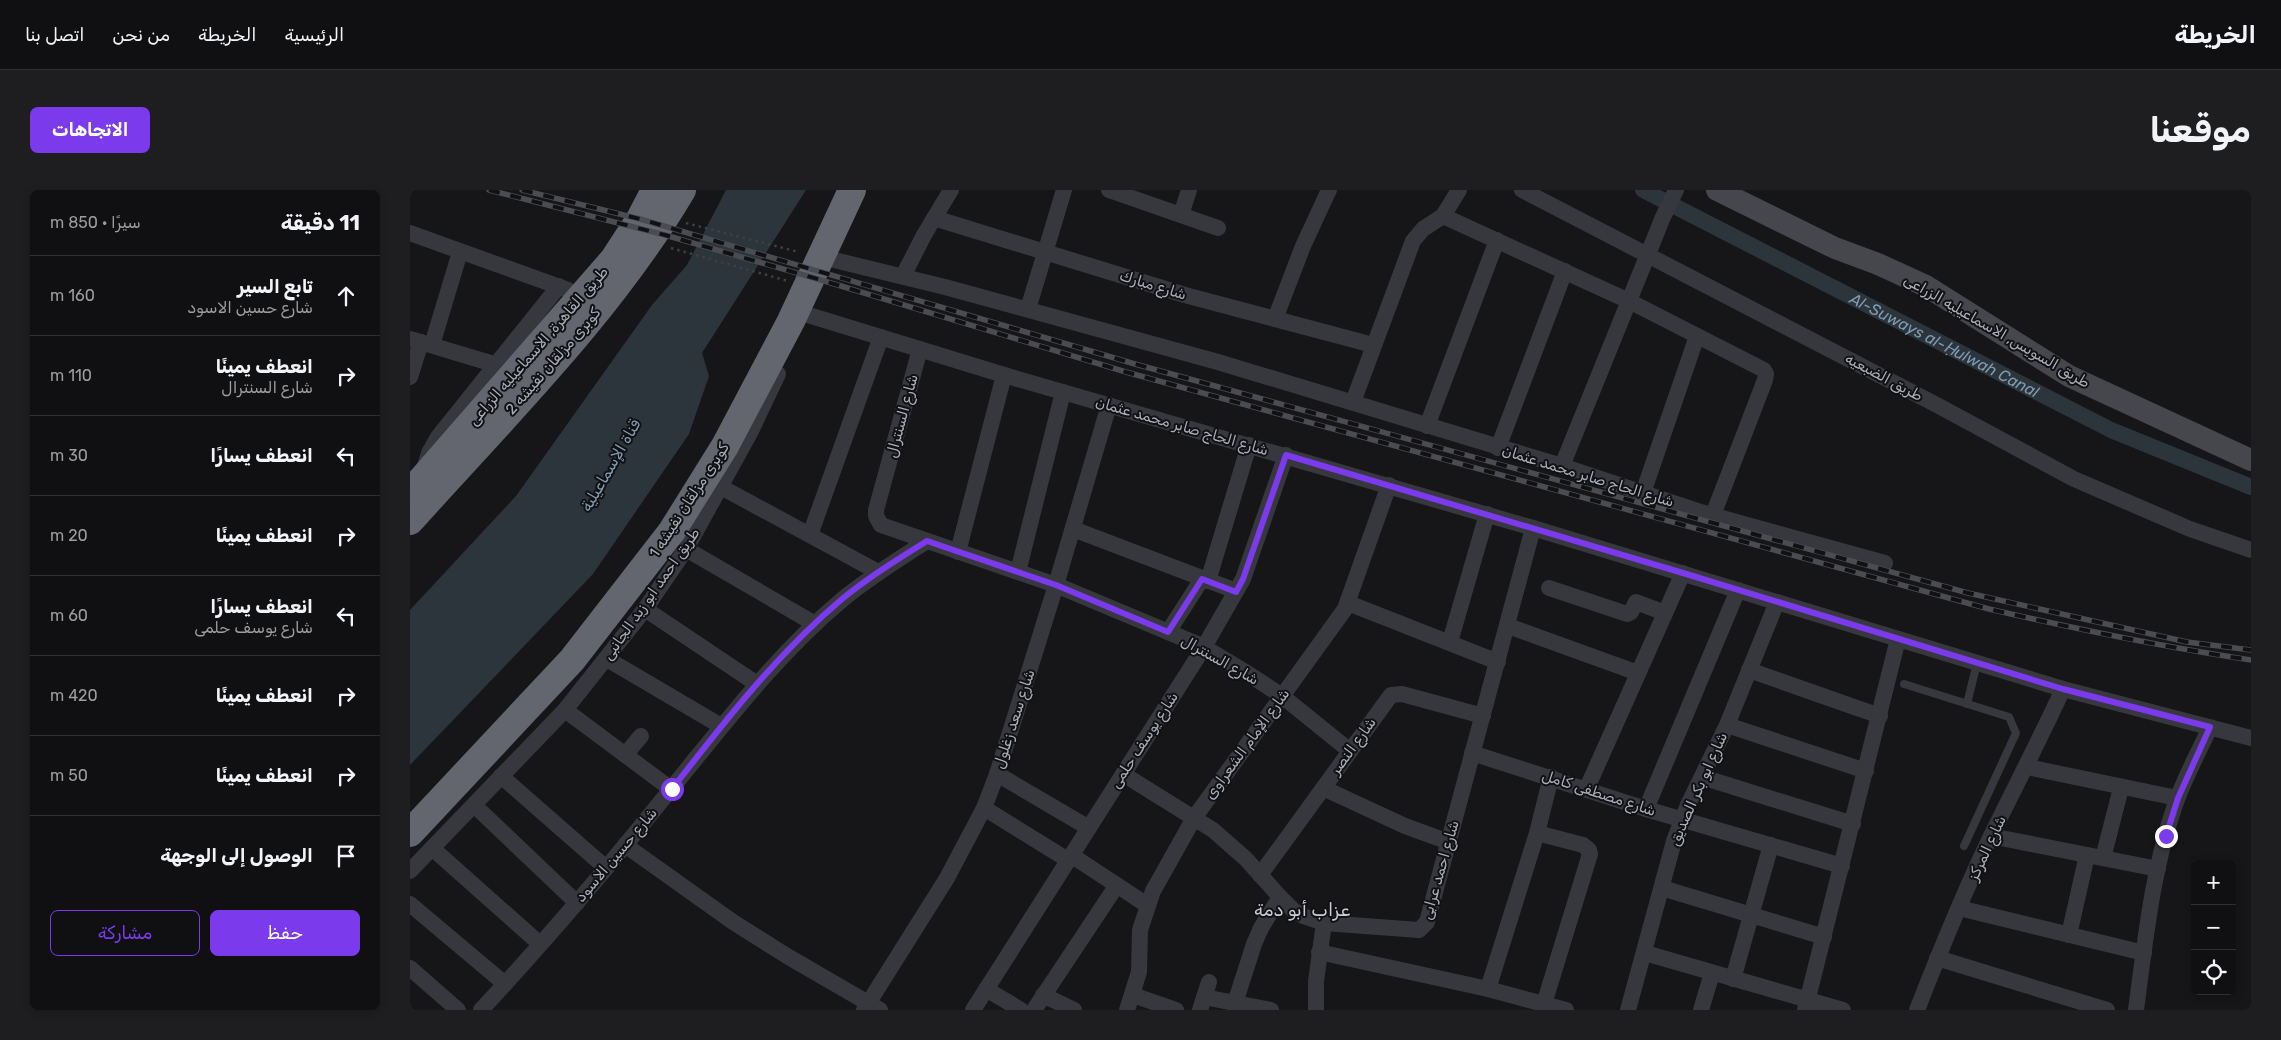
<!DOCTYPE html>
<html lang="ar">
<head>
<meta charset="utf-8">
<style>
  :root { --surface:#101012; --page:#1e1e20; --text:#f1f3f6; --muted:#9c9d9f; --line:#303032; --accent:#7c3aed }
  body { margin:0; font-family:Rubik,Vazirmatn,sans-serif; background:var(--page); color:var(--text); direction:rtl }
  .controls { position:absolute; right:15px; bottom:15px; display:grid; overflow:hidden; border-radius:8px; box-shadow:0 2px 8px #0003 }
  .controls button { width:45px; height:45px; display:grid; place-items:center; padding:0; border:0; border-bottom:1px solid var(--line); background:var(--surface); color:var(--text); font:25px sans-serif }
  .stop { position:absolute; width:15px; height:15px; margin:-11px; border:4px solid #7c3aed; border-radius:50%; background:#fff }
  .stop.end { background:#7c3aed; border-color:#fff; box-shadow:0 1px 5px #0008 }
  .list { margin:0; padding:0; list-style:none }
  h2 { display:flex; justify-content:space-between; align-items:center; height:65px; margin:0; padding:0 20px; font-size:21px }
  h2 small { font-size:16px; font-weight:400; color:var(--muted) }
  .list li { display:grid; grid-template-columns:32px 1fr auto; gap:15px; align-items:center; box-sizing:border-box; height:80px; padding:0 20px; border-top:1px solid var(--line) }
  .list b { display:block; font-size:19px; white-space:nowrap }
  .list p { margin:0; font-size:16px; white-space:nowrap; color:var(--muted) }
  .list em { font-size:16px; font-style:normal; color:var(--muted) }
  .actions { display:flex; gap:10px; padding:15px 20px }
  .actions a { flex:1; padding:11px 0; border:1px solid var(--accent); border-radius:8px; text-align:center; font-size:18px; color:var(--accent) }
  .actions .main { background:var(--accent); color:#fff }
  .icon { flex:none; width:28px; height:28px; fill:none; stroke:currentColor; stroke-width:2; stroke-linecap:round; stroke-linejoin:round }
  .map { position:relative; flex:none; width:1841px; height:820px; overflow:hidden; direction:ltr; border-radius:8px }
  header { display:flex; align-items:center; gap:30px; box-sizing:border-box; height:70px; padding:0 25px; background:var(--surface); border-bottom:1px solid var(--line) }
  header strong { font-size:24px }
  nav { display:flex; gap:28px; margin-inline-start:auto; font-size:18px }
  .intro { display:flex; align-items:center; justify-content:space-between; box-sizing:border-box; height:120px; padding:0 30px }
  h1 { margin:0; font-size:35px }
  .button { padding:12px 22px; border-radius:8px; background:var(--accent); color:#fff; font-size:18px; font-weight:700 }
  main { display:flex; gap:30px; padding:0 30px }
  aside { flex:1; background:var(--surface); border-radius:8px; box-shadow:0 2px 8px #0003 }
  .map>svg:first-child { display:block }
</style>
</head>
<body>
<header>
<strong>الخريطة</strong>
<nav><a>الرئيسية</a><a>الخريطة</a><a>من نحن</a><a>اتصل بنا</a></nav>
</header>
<div class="intro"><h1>موقعنا</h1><a class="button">الاتجاهات</a></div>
<main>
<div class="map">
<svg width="1841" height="820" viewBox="0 0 1841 820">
  <rect width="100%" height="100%" fill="#161618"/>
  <polygon fill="#2c353c" points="316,0 396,0 292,163 299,186 279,244 183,384 0,575 0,420 106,306 242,115 277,75"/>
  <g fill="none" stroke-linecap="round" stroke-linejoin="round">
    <path stroke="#2c353c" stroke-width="16" id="s1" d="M1233 0 1701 240 1841 297"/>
    <g stroke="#3d3f44" stroke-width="2.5" stroke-dasharray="2.5 4" stroke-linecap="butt">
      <polyline points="276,33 389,62"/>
      <polyline points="261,58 378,91"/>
    </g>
    <g stroke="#37383d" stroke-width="8">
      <polyline points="1494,494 1599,527 1606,543 1554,656"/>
      <polyline points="1557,514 1567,473"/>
    </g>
    <g stroke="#37383d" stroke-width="16">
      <polyline points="699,0 808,38"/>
      <polyline points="1112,0 1525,214 1664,289 1780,339 1841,360"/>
      <polyline points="771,25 779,0"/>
      <polyline points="1033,26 1219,111 1354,180 1356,184 1355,190 1303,325"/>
      <polyline points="524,28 775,105 963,155"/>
      <polyline points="0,43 158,100"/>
      <polyline points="420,69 535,97 808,172 1152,276 1294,323 1475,373"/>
      <polyline points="493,86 514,45 541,0"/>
      <polyline points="618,119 654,0"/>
      <polyline points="395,124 594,185 1123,338 1653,499 1841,548"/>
      <polyline points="865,129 893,56 919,0"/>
      <polyline points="0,149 87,175"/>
      <polyline points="22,155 50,62"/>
      <polyline points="510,159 466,320 466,326 471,335 646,395 794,457 834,481 872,506 940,561"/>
      <polyline points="0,187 11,152"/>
      <polyline points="943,212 1003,51 1013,39 1033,26 1049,0"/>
      <polyline points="1017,236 1087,50"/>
      <polyline points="1088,258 1155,81"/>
      <polyline points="1152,276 1253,27 1266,0"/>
      <polyline points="15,277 19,263 28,247 149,96"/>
      <polyline points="311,297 468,382"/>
      <polyline points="1233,303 1287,146"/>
      <polyline points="663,339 826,401"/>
      <polyline points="400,345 471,147"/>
      <polyline points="276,359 405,434"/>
      <polyline points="548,362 594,185"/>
      <polyline points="608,382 653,202"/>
      <polyline points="798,391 839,255"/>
      <polyline points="1139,398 1217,424 1221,422 1226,412 1255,423"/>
      <polyline points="938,413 1088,472"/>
      <polyline points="235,419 347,494"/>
      <polyline points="1098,436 1228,483"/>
      <polyline points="758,442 792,389"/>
      <polyline points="1040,452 1077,324"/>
      <polyline points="197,469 311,536"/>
      <polyline points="1339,480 1470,526"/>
      <polyline points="155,520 261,599"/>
      <polyline points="1317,535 1456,581"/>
      <polyline points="1062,563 1236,619 1432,676"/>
      <polyline points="215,565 231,546"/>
      <polyline points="1617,577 1767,608"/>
      <polyline points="587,584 679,638"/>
      <polyline points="713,584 803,640 836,669 870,707 883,720 893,726 914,733 1009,740 1017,732 1123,338"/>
      <polyline points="91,586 196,678"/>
      <polyline points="1292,587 1443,634"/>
      <polyline points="913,598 995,636 1039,652"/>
      <polyline points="1177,598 1273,383"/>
      <polyline points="64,615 167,713"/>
      <polyline points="574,618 658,670"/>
      <polyline points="1236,619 1328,400"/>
      <polyline points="1127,643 1173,655 1179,660 1180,664 1134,814"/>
      <polyline points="1581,646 1748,679"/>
      <polyline points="215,655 323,732 377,766 470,820"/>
      <polyline points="22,658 130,754"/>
      <polyline points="661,665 737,715"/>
      <polyline points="1693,668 1711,598"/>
      <polyline points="0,681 155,520 235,419 276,359 340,243 368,184"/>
      <polyline points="850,685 981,505 992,504 1073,526"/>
      <polyline points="1252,698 1414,747"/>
      <polyline points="0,714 95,794"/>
      <polyline points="1549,718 1734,763"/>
      <polyline points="1659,745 1677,665"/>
      <polyline points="909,762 1078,799 1156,820"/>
      <polyline points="1235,763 1433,820"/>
      <polyline points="1527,768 1697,820"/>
      <polyline points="0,778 48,820"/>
      <polyline points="1323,789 1361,655"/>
      <polyline points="576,799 611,820"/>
      <polyline points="1078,799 1127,643 1141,587"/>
      <polyline points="633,805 664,820"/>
      <polyline points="723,805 766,820"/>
      <polyline points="794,807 861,820"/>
      <polyline points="825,813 844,754 851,738 870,707"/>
      <path d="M71 820C137 749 200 675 261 599 315 533 367 464 433 409 460 387 489 369 517 351"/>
      <polyline points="454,820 537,688 574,618 587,584 646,395 699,215"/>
      <polyline points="563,820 794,457 833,389 876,265"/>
      <polyline points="624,820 707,695"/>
      <polyline points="717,820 729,782 730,740 743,701 784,628 935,419 979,295"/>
      <polyline points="790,820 799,792"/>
      <polyline points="906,820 906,791 914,733"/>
      <polyline points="1218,820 1264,651 1278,615 1317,535 1367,412"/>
      <polyline points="1291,820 1302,783"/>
      <polyline points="1395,820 1488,449"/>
      <path d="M1507 820C1530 761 1554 702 1581 646 1605 597 1630 549 1653 499"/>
      <path d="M1726 820C1735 753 1742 682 1764 618 1773 590 1788 564 1800 537"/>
    </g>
    <polyline stroke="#45474d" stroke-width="22" points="1307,0 1425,58 1468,74 1516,96 1659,186 1841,270"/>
    <g stroke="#63666e" stroke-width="28">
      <polyline points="0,303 204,69 230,29 245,0"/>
      <path d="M0 331C95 225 199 123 272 0"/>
      <polyline points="0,643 162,470 262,341 315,256 381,131 442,0"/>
    </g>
    <defs>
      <g id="rail">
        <path d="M79 0 255 45 411 90 716 182 1579 419C1666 439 1753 457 1841 470"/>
        <polyline points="112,0 230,29 725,174 1558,403 1777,452 1841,460"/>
      </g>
    </defs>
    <use href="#rail" stroke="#4a4c52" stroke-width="5.5"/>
    <use href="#rail" stroke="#111113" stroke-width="4" stroke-dasharray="11" stroke-linecap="butt"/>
  </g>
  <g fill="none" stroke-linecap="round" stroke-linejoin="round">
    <path stroke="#7c3aed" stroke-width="6" d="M262 599C314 532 367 464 432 409 459 387 488 369 517 351L646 395 758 442 792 389 826 402 833 389 876 265 1273 383 1653 499 1800 537 1768 608 1756 646"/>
  </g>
  <g text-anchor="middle" stroke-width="4" stroke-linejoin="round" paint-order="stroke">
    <g font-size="15" fill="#a8adb8" stroke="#111113">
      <text transform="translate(743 95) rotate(17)" y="5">شارع مبارك</text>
      <text transform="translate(1587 141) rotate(30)" y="5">طريق السويس, الاسماعيليه الزراعى</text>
      <text transform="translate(128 156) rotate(-49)" y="5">طريق القاهرة, الاسماعيليه الزراعى</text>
      <text transform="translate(143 171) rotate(-49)" y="5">كوبرى مزلقان نفيشه 2</text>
      <text transform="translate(1474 187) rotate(28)" y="5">طريق الضبعيه</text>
      <text transform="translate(492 226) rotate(-75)" y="5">شارع السنترال</text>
      <text transform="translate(772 236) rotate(16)" y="5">شارع الحاج صابر محمد عثمان</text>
      <text transform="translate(1178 286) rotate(17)" y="5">شارع الحاج صابر محمد عثمان</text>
      <text transform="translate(279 310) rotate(-57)" y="5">كوبرى مزلقان نفيشه 1</text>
      <text transform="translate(241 404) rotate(-55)" y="5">طريق احمد ابو زيد الجانبى</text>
      <text transform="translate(810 470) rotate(29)" y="5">شارع السنترال</text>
      <text transform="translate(604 529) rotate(-72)" y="5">شارع سعد زغلول</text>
      <text transform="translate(734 550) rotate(-57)" y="5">شارع يوسف حلمى</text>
      <text transform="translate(837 554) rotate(-54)" y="5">شارع الإمام الشعراوى</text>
      <text transform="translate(943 556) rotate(-54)" y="5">شارع النصر</text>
      <text transform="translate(1288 599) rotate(-66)" y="5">شارع ابو بكر الصديق</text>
      <text transform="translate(1189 603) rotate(18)" y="5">شارع مصطفى كامل</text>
      <text transform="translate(1577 658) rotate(-65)" y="5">شارع المركز</text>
      <text transform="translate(206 665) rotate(-50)" y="5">شارع حسين الاسود</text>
      <text transform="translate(1030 680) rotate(-74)" y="5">شارع احمد عرابى</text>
    </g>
    <g font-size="16" font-style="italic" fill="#7f9bb3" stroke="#111113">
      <text dy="6" stroke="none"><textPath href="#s1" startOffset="339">Al-Suways al-Ḥulwah Canal</textPath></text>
      <text transform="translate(200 275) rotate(-60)" y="6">قناة الإسماعيلية</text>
    </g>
    <g font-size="18" fill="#c9ccd4" stroke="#111113">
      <text x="892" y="726">عزاب أبو دمة</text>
    </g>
  </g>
</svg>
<div class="controls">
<button>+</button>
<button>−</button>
<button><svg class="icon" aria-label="locate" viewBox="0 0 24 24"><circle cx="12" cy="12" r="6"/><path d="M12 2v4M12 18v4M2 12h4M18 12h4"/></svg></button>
</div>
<div class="stop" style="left:262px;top:599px"></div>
<div class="stop end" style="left:1756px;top:646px"></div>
</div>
<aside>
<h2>11 دقيقة<small>سيرًا · 850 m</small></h2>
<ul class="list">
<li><svg class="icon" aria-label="ahead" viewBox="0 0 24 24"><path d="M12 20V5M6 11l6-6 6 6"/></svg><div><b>تابع السير</b><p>شارع حسين الاسود</p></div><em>160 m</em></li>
<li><svg class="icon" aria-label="right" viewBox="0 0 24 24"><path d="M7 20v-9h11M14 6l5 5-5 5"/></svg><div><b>انعطف يمينًا</b><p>شارع السنترال</p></div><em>110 m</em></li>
<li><svg class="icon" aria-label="left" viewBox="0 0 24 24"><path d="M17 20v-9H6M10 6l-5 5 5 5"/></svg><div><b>انعطف يسارًا</b></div><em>30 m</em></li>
<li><svg class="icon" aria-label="right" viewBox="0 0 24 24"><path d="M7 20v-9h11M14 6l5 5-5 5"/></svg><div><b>انعطف يمينًا</b></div><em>20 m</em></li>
<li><svg class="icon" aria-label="left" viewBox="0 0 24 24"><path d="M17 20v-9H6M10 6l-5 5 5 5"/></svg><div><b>انعطف يسارًا</b><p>شارع يوسف حلمى</p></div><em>60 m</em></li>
<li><svg class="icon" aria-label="right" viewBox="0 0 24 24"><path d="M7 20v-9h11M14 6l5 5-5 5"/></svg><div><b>انعطف يمينًا</b></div><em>420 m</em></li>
<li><svg class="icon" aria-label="right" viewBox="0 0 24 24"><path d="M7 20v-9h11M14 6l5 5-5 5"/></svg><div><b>انعطف يمينًا</b></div><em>50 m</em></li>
<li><svg class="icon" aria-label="arrive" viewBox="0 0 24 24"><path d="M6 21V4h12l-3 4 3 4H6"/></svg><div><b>الوصول إلى الوجهة</b></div></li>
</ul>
<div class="actions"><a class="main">حفظ</a><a>مشاركة</a></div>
</aside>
</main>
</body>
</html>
